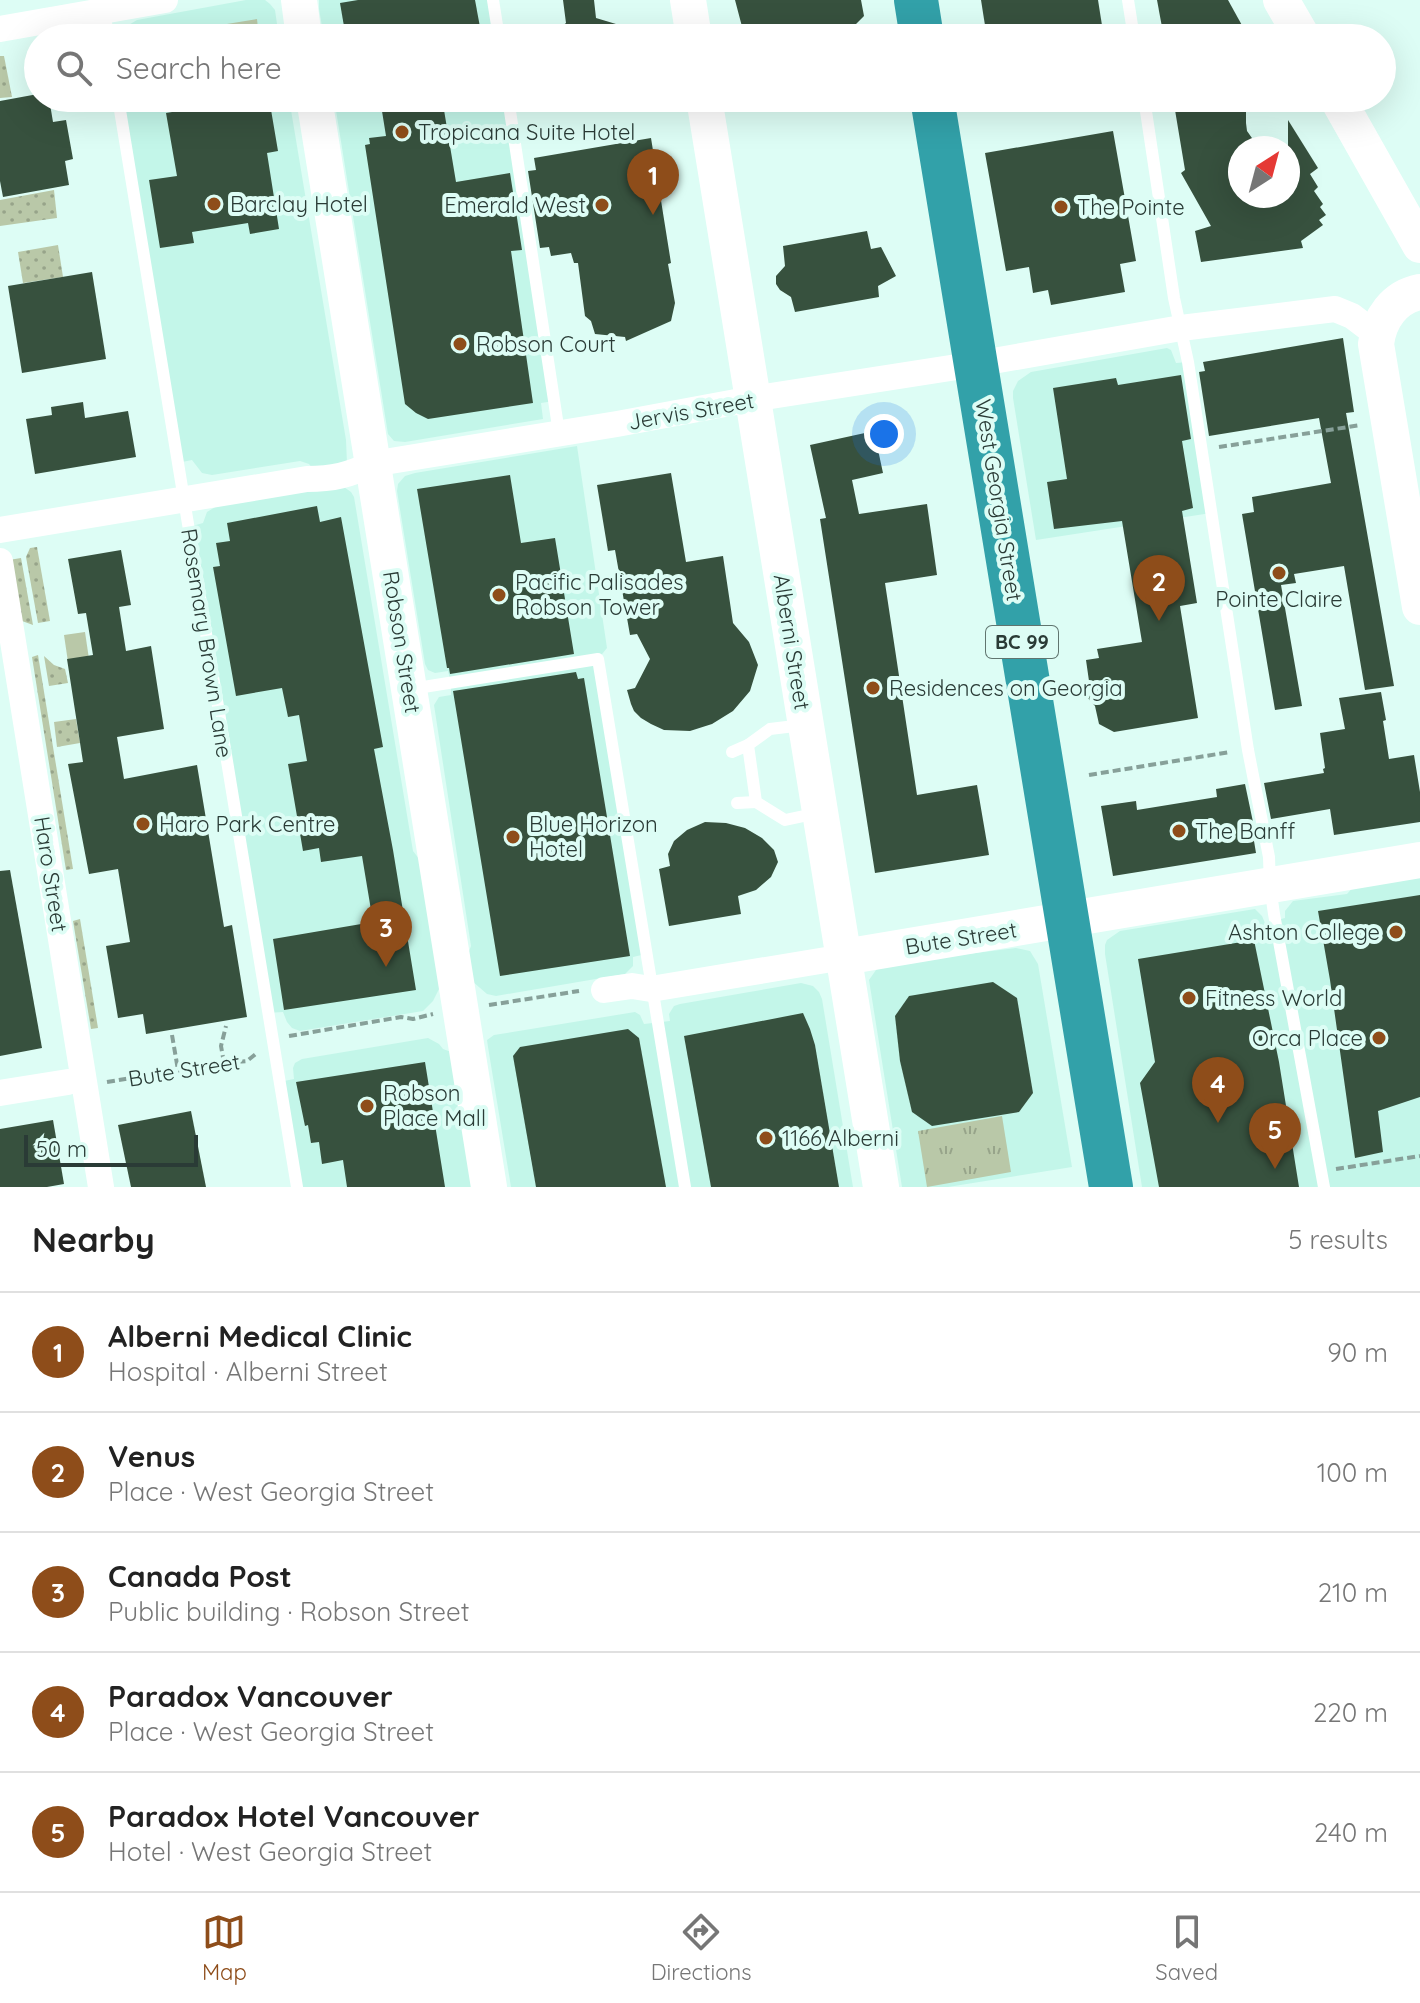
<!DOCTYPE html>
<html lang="en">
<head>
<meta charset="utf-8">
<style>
  :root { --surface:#fff; --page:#f6f6f6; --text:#222; --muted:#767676; --line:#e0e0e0; --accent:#8e4d1a }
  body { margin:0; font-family:Quicksand,sans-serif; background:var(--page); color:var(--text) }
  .compass { position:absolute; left:1228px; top:136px; width:72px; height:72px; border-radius:50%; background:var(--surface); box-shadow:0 8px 32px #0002; rotate:36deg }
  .scale { position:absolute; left:24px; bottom:20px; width:174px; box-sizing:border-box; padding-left:8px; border:4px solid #2a3b36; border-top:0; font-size:22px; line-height:28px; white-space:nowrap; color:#2a3b36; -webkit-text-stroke:6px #ddfdf5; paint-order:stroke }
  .you { position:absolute; left:884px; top:434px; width:28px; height:28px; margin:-20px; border:6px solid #fff; border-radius:50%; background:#1a73e8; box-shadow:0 0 0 12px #1a73e833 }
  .badge { display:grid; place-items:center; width:52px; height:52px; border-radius:50%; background:var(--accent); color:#fff; font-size:26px; font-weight:700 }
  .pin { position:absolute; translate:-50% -66px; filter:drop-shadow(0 2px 4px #0008) }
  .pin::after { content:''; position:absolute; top:42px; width:28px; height:24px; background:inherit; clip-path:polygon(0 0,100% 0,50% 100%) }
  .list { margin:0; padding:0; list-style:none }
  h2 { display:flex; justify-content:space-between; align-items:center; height:104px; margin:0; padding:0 32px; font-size:34px }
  h2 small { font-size:26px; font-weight:400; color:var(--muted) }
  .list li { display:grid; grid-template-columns:52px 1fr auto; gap:24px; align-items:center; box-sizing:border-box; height:120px; padding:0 32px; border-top:2px solid var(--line) }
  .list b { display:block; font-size:30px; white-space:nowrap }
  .list p { margin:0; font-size:26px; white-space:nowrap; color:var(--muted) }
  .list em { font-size:26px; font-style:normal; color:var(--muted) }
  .icon { flex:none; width:44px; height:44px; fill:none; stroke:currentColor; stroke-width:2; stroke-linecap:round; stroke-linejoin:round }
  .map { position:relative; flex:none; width:1420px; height:1187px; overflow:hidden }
  .search { position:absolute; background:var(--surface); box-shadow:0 8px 32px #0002; left:24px; right:24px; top:24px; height:88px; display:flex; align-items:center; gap:20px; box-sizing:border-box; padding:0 28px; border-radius:44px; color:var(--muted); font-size:30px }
  .sheet { height:704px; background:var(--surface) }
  nav { display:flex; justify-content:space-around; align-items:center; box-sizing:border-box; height:112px; border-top:2px solid var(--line); background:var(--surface); font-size:22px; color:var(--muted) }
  nav a { display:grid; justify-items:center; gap:4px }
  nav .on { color:var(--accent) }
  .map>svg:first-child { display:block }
</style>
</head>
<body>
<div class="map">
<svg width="1420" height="1187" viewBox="0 0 1420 1187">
  <defs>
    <pattern id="grass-dots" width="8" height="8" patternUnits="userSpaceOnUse" patternTransform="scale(2)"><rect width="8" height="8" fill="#b9c8a8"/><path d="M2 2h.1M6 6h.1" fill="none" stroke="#97a48a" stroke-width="1.8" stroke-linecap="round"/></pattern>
    <pattern id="park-tufts" width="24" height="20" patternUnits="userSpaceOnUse" patternTransform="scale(2)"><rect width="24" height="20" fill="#b9c8a8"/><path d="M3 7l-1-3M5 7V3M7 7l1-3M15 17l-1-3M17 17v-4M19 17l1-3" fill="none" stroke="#97a48a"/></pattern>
  </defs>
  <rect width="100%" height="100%" fill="#ddfdf5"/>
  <g fill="#c3f6e9">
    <polygon points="246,0 265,0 270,4 275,10 279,38 123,38 127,26 137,20"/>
    <polygon points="319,0 493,0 499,38 324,38 319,9"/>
    <polygon points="118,98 289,98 346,440 347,463 313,469 309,464 300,461 212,475 202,473 192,460 177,463"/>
    <polygon points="334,98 508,98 554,401 541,403 543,419 405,442 394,441 388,434"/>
    <polygon points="1167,348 1171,350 1176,363 1188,362 1211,513 1036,540 1013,398 1013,391 1018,381 1031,372"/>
    <polygon points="577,446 607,648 598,659 646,954 633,957 633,966 625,974 496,996 487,994 472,981 467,957 471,946 434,705 439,697 451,695 451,683 448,671 435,673 428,670 425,664 397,491 398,484 405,476 415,473"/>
    <polygon points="332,486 344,487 351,492 354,497 413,851 423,864 442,983 433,1001 423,1011 300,1031 292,1028 287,1022 283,1012 267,1013 189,527 203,523 207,512 217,506"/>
    <polygon points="1420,872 1420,1187 1142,1187 1105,954 1105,945 1107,940 1120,931 1255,909 1262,916 1265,923 1285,918 1285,911 1293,901 1347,894 1355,885"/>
    <polygon points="1016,948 1030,951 1038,964 1072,1167 948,1187 902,1187 869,980 876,970 887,964"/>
    <polygon points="801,983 813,986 819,992 822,999 853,1187 511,1187 488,1047 487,1040 494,1035 635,1012 640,1015 644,1024 670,1021 669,1014 674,1006 680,1004"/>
    <polygon points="428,1038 439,1044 443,1049 454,1053 475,1187 297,1187 279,1082 294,1079 293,1068 295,1063 302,1059"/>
  </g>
  <g fill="url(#grass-dots)">
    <polygon points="0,56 4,56 12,97 0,98"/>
    <polygon points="54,190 57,218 0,226 0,200"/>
    <polygon points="58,245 63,277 23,283 18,252"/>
    <polygon points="37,547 50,621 38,623 26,557 30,548"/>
    <polygon points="21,558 33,625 22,621 9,560"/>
    <polygon points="38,655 73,869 66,870 32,657"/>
    <polygon points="44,656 54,665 65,669 68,683 49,686"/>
    <polygon points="76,719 80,743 57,747 54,722"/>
    <polygon points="80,919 98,1028 91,1029 73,921"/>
  </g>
  <polygon fill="url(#park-tufts)" points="1002,1116 1011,1172 927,1187 918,1131"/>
  <g fill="#b9c8a8">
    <polygon points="257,19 259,38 141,38"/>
    <polygon points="136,98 195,98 138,107"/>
    <polygon points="85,632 89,659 68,662 64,635"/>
  </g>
  <g fill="#37513e">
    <polygon points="358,0 475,0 482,38 346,38 340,3"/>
    <polygon points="563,0 594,0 596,18 646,33 646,38 547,38 566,23"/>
    <polygon points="735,0 861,0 864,16 849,31 853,38 745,38"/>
    <polygon points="981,0 1098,0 1104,38 987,38"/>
    <polygon points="1157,0 1228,0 1249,38 1164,38"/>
    <polygon points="38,94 38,98 49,98 53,122 66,120 73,159 65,161 69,185 3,197 0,181 0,101"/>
    <polygon points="256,98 269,98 278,151 267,153 279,229 250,234 248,223 192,232 194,243 160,248 149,180 177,176 166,113"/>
    <polygon points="403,98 442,98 456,182 510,173 522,250 511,251 533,403 428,419 416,413 405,404 365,145 370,144 369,138 386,136 381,105 403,101"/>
    <polygon points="1173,98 1252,98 1246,110 1246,123 1247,131 1259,148 1240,148 1240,196 1288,196 1288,120 1318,168 1310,174 1318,187 1314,191 1323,204 1320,207 1326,215 1319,220 1323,225 1301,241 1303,248 1201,262 1195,231 1211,226 1181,173 1185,170"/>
    <polygon points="1113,131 1136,261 1120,264 1125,292 1051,305 1048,290 1033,293 1029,267 1006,271 985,153"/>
    <polygon points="651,138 671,263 668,264 675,303 671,321 626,341 625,337 595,334 591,321 585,316 578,263 574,263 571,253 551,256 549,247 540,248 528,171 536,170 534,158"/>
    <polygon points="867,231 871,249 881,247 896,276 878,286 879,297 795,312 791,297 780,290 776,284 776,276 785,266 783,246"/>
    <polygon points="92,272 106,359 22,373 8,286"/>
    <polygon points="1343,338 1354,412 1346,413 1394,686 1365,690 1344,566 1294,574 1296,583 1281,585 1302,706 1275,710 1242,514 1254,512 1252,497 1331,483 1319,418 1209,436 1199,372 1205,371 1203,362"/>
    <polygon points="1181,375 1191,439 1182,441 1193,508 1182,511 1197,603 1180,606 1198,718 1114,732 1099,724 1095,706 1086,696 1089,681 1086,660 1099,658 1097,649 1142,642 1122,521 1054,529 1047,482 1067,479 1053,388 1116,378 1118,385"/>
    <polygon points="83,402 85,418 128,411 136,457 35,474 26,419 52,415 51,407"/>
    <polygon points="874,431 883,473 852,480 859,514 927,504 937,575 885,583 917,795 977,785 989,855 875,873 820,519 826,518 810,445"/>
    <polygon points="671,473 686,562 723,556 733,623 749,642 758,665 750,691 733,711 712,724 690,731 664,730 651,724 641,718 634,711 631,704 627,690 635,688 650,659 637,634 630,635 615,550 608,551 597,485"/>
    <polygon points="510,475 521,543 555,538 574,654 450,674 449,668 447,668 417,489"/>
    <polygon points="317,506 320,522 341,517 383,747 374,749 393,850 416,990 284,1010 273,939 373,922 362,856 321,862 319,848 303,851 288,764 307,761 299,715 288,717 282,688 236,696 213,567 220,566 216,543 230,541 227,523"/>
    <polygon points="121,550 131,605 119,607 126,651 151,646 164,729 117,737 124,779 197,765 224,927 232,925 247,1017 146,1034 143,1014 118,1018 106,946 130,942 118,869 89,874 68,764 83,762 67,659 93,655 86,613 78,614 68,559"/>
    <polygon points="576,672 578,679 584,678 630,956 500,976 453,691"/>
    <polygon points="1381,692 1386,720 1383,721 1389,759 1414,755 1420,792 1420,822 1334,835 1330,809 1271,819 1264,783 1324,773 1323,769 1325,768 1320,733 1345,729 1339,698"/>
    <polygon points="1245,784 1253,822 1251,823 1256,853 1113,876 1101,806 1136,801 1137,810 1217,797 1216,789"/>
    <polygon points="705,822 726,823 745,828 762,838 774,850 778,862 771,877 756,890 738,896 741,914 669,926 659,869 670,866 668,854 674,841 687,830"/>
    <polygon points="10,870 42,1048 0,1056 0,871"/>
    <polygon points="1420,895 1420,1097 1378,1111 1383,1152 1355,1158 1330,980 1318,911"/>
    <polygon points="1254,940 1279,1062 1299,1187 1159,1187 1140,1083 1155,1062 1138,959"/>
    <polygon points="993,982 1017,998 1033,1093 1019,1112 932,1126 912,1112 900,1061 895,1016 909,996"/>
    <polygon points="803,1013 810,1029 815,1045 839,1187 711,1187 684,1036"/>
    <polygon points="628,1029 639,1038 666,1187 536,1187 513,1056 520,1047"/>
    <polygon points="425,1062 445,1187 347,1187 343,1160 322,1164 319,1142 311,1143 308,1125 305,1126 296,1082"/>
    <polygon points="191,1111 206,1187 131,1187 118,1125"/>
    <polygon points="53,1120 64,1184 47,1187 0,1187 0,1129"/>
  </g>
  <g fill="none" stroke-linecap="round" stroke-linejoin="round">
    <g stroke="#87a099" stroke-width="4" stroke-dasharray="8 4" stroke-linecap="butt">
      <polyline points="1219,447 1361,425"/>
      <polyline points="1089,775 1230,752"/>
      <polyline points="489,1005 579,991"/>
      <polyline points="172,1035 178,1070"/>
      <polyline points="289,1036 401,1017 413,1019 433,1014"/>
      <polyline points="224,1063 221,1046 226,1026"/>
      <polyline points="107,1082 224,1063 247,1061 257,1053"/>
      <polyline points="1336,1169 1420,1156"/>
    </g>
    <g stroke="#fff" stroke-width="12">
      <polyline points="493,0 499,38"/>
      <polyline points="1128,0 1134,38"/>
      <polyline points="104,7 108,38"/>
      <polyline points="118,98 297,1187"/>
      <polyline points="508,98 559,433"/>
      <polyline points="1144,98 1174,298 1188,362 1248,750 1269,857 1270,886 1274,914 1324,1187"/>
      <polyline points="411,689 598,659 685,1187"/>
      <polyline points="803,725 770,729 748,745 756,802 785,820 818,813"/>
      <polyline points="732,752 748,745"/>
      <polyline points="737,803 756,802"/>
    </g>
    <g stroke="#fff" stroke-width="26">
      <polyline points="0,29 165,0"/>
      <path d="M0 530 307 479C333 479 349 475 372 464L617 424 752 399 976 364 1181 328 1335 309 1352 316 1377 335"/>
      <polyline points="0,561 101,1187"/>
      <polyline points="604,990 632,986 651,989 844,957"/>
      <polyline points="0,1093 68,1082"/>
    </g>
    <g stroke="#fff" stroke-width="36">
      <polyline points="299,0 304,38"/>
      <polyline points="688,0 694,38"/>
      <polyline points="1281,0 1303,38"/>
      <polyline points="314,98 489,1187"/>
      <polyline points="704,98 881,1187"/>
      <polyline points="1337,98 1420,245"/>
      <path d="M1420 292C1394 297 1379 319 1376 344L1420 607"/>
      <polyline points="844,957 1420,860"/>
    </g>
    <g stroke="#32a1a9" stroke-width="44">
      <polyline points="916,0 922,38"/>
      <polyline points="932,98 1111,1187"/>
    </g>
  </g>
  <g fill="#8e4d1a" stroke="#ddfdf5" stroke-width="3">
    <circle cx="402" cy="132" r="8"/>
    <circle cx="214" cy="204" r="8"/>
    <circle cx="602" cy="205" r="8"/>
    <circle cx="1061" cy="207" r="8"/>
    <circle cx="460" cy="344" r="8"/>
    <circle cx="1279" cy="573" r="8"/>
    <circle cx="499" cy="595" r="8"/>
    <circle cx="873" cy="688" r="8"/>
    <circle cx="143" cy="824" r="8"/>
    <circle cx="1179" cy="831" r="8"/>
    <circle cx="513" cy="837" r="8"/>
    <circle cx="1396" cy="932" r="8"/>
    <circle cx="1189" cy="998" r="8"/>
    <circle cx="1379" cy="1038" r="8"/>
    <circle cx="367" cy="1106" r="8"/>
    <circle cx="766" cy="1138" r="8"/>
  </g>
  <g text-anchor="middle" stroke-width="8" stroke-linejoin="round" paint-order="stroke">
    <rect fill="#ddfdf5" stroke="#60756f" stroke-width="2" x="986" y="626" width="72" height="32" rx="6"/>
    <g font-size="20" font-weight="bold" fill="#2a3b36">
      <text x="1022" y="649">BC 99</text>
    </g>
    <g font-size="22" fill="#2a3b36" stroke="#ddfdf5" text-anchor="start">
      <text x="418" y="140">Tropicana Suite Hotel</text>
      <text x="230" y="212">Barclay Hotel</text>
      <text x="586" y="213" text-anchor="end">Emerald West</text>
      <text x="1077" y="215">The Pointe</text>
      <text x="476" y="352">Robson Court</text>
      <text x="515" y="590">Pacific Palisades<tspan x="515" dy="25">Robson Tower</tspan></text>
      <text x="1279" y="607" text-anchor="middle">Pointe Claire</text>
      <text x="889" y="696">Residences on Georgia</text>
      <text x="159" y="832">Haro Park Centre</text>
      <text x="529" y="832">Blue Horizon<tspan x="529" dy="25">Hotel</tspan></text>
      <text x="1195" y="839">The Banff</text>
      <text x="1380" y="940" text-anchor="end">Ashton College</text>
      <text x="1205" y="1006">Fitness World</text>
      <text x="1363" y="1046" text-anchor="end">Orca Place</text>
      <text x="383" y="1101">Robson<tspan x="383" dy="25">Place Mall</tspan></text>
      <text x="782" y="1146">1166 Alberni</text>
    </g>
    <g font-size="22" fill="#2a3b36" stroke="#ddfdf5">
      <text transform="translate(691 411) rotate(-10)" y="8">Jervis Street</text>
      <text transform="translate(999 500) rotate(81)" y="8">West Georgia Street</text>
      <text transform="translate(402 642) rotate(81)" y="8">Robson Street</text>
      <text transform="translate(792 642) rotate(81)" y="8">Alberni Street</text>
      <text transform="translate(207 643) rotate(81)" y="8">Rosemary Brown Lane</text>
      <text transform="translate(51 874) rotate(81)" y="8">Haro Street</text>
      <text transform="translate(961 938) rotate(-9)" y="8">Bute Street</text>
      <text transform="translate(184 1070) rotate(-9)" y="8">Bute Street</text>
    </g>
  </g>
</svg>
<svg class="compass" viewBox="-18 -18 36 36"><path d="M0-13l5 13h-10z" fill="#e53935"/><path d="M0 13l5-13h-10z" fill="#767676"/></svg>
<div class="scale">50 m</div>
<div class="you"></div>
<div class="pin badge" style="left:653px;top:215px">1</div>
<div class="pin badge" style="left:1159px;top:621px">2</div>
<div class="pin badge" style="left:386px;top:967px">3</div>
<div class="pin badge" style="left:1218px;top:1123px">4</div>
<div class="pin badge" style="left:1275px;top:1169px">5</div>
<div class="search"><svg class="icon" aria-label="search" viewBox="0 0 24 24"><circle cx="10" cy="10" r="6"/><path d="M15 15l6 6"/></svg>Search here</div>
</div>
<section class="sheet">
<h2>Nearby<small>5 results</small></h2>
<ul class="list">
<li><span class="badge">1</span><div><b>Alberni Medical Clinic</b><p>Hospital · Alberni Street</p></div><em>90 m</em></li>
<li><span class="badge">2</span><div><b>Venus</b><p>Place · West Georgia Street</p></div><em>100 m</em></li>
<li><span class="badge">3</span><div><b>Canada Post</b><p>Public building · Robson Street</p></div><em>210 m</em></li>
<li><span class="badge">4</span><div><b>Paradox Vancouver</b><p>Place · West Georgia Street</p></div><em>220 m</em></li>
<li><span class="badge">5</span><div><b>Paradox Hotel Vancouver</b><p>Hotel · West Georgia Street</p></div><em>240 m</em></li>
</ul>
</section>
<nav>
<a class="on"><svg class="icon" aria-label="map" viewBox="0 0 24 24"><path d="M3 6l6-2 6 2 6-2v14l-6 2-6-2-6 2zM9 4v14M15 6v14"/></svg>Map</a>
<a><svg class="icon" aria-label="directions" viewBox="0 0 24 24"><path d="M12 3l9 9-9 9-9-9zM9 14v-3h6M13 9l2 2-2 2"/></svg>Directions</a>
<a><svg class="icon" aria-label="saved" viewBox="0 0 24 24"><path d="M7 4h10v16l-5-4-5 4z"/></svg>Saved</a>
</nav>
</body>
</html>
